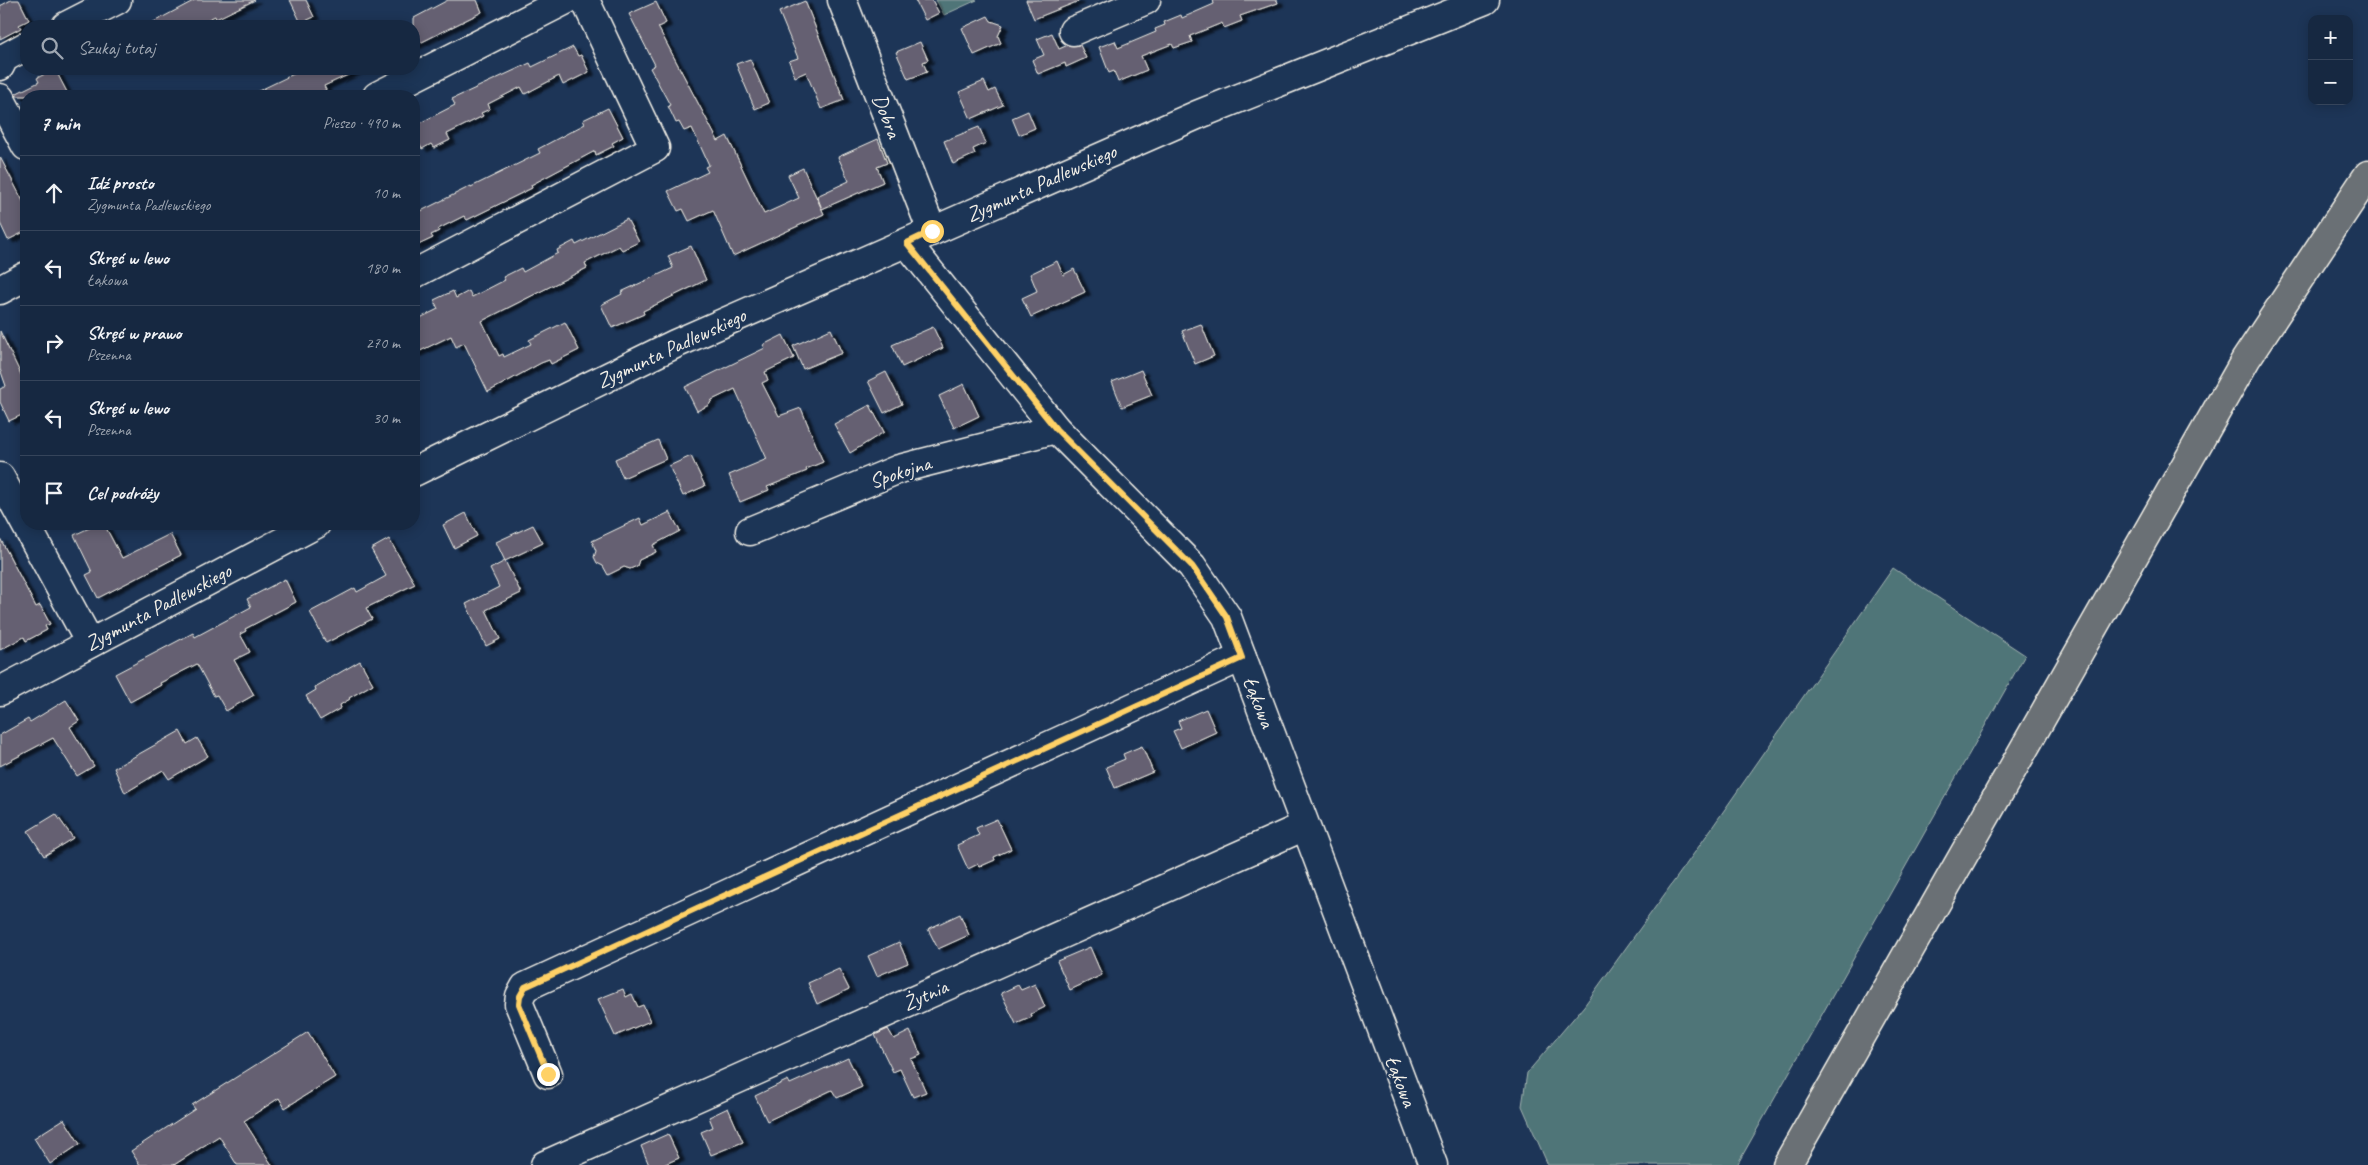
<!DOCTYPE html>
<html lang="pl">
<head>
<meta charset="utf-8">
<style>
  :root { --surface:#162841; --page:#23344c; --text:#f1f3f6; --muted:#9ea6b1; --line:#35445a }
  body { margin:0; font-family:Caveat,sans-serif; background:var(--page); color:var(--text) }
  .controls { position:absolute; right:15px; top:15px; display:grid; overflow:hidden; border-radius:10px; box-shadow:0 2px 12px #0003 }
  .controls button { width:45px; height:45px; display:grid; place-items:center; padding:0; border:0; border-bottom:1px solid var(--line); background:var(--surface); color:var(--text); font:25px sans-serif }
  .stop { position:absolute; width:15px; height:15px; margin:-11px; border:4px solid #ffd166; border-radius:50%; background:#fff }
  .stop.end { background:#ffd166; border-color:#fff; box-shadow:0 1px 5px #0008 }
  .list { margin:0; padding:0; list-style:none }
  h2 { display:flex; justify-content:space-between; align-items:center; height:65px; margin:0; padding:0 20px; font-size:21px }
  h2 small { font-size:16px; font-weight:400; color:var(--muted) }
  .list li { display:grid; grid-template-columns:32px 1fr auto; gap:15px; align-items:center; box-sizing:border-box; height:75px; padding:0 20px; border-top:1px solid var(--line) }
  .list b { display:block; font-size:19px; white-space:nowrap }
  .list p { margin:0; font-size:16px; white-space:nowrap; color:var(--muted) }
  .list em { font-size:16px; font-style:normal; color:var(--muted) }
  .icon { flex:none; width:28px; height:28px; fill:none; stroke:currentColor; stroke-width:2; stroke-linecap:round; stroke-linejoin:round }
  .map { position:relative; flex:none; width:2368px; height:1165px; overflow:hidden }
  .search { position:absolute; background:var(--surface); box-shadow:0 2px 12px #0003; left:20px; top:20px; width:400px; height:55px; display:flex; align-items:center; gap:12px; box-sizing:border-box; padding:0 18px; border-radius:20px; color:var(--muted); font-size:19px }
  .panel { position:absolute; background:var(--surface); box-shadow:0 2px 12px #0003; left:20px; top:90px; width:400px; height:440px; border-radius:20px }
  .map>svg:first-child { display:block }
</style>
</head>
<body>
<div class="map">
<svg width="2368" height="1165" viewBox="0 0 2368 1165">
  <defs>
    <filter id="shadow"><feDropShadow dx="5.5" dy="3" stdDeviation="1" flood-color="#0009"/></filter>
  </defs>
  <rect width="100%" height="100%" fill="#1d3557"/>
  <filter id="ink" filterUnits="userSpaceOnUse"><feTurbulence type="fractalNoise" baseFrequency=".02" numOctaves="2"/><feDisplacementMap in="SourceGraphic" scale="10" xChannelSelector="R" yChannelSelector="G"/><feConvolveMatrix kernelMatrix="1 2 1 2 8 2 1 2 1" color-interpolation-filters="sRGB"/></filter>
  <g filter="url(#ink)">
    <g fill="#507578" stroke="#a2b3b0">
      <polygon points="936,0 977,0 944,15"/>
      <polygon points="1893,568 2025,655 1737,1165 1548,1165 1522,1106 1527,1073 1584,1006 1695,852"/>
    </g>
    <g fill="#656172" stroke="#f4f1e8" filter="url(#shadow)">
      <polygon points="11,0 19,0 29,20 19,25 21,28 0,39 0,6"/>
      <polygon points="195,0 255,0 216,19 215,16 194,26 146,26"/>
      <polygon points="290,0 306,0 314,17 301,23"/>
      <polygon points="448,0 477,0 482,12 414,46 414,18"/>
      <polygon points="915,0 932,0 939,13 925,20"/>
      <polygon points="1026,0 1078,0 1079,1 1034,19"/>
      <polygon points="1213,0 1277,0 1278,3 1240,16 1242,21 1224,28 1222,23 1190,36 1192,42 1174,48 1172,44 1141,56 1147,70 1118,82 1114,71 1109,73 1099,47 1115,41 1118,48 1156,32 1155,29 1165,25 1164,22 1181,15 1182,18 1214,4"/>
      <polygon points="805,1 844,100 821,109 806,72 795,77 789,61 798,58 779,12"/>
      <polygon points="656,2 666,23 658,27 718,141 727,136 764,214 799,198 788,175 803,168 824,214 733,256 713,210 689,221 683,209 678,211 668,191 708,172 705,167 709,165 692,128 684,131 679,122 676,123 668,106 670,105 650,68 655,65 629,14"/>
      <polygon points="988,16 991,21 1003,25 998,36 1001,43 974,55 962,28"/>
      <polygon points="1052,33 1059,49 1068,45 1080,45 1086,58 1066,67 1065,63 1038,74 1032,60 1044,55 1037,39"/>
      <polygon points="920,42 928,60 923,62 927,72 908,79 896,52"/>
      <polygon points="573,47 578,56 581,55 589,72 563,85 559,76 525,94 521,87 488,104 490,109 481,113 483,116 447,134 450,140 434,148 431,144 422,149 414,134 414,126 455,105 452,99 530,63 532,67"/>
      <polygon points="750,59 769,103 755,109 736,64"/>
      <polygon points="55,69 69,96 17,96 15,94 39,82 37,78"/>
      <polygon points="304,69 361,69 324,86 326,90 313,96 248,96"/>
      <polygon points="984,81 989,92 995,89 1003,105 971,119 959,92"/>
      <polygon points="608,108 623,137 612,143 614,146 596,155 595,151 531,185 532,188 467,220 464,216 438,229 439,231 431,235 433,238 414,247 414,202 419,212 471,186 471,187 540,153 538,149 585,124 583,120"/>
      <polygon points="1028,111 1035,128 1019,135 1012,118"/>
      <polygon points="979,127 986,143 973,149 975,154 953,164 944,141"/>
      <polygon points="878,139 887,163 877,167 883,182 822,209 817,196 849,181 838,157"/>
      <polygon points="0,157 26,207 26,231 8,240 0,223"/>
      <polygon points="627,219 639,242 622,250 619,246 585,263 587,268 482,321 499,356 503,354 504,357 531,344 529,340 565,322 579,350 551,364 549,360 541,363 488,392 464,343 456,347 451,336 414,354 414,321 438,309 434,300 453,291 456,298 469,291 472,297 505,280 503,277 521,268 523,272 558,253 557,250 574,241 576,245"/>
      <polygon points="691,246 706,280 643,311 644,314 612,328 601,305 622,294 621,292 673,268 668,256"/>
      <polygon points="1057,261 1063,275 1074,269 1085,292 1031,317 1022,298 1037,291 1030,274"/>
      <polygon points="1201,324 1214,356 1195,364 1182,331"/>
      <polygon points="933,327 943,348 902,367 892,345"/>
      <polygon points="831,329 842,353 803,369 793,346"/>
      <polygon points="0,331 26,385 26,413 9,421 0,402 0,389 6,386 0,369"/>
      <polygon points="783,335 794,358 765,372 768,380 762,383 779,416 801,408 823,462 806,469 807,471 767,487 769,490 740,502 729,475 767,459 735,389 712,400 709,405 697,411 685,387 765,348 763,345"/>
      <polygon points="1141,370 1152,395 1122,407 1112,382"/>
      <polygon points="886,372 902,404 884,413 868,381"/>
      <polygon points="964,384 979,416 954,428 939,396"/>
      <polygon points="870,405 884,432 850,453 834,424"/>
      <polygon points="658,440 666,459 623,478 615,459"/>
      <polygon points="691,456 705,486 683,496 669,466"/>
      <polygon points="670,512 680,531 653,545 656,552 639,560 637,566 630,569 624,567 608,575 603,566 597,563 594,557 596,551 592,541 640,518 643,525"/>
      <polygon points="466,513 477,536 454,548 443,525"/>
      <polygon points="98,524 104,524 122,558 170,534 181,555 98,598 86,575 92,572 74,535"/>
      <polygon points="533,525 543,543 505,561 496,542"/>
      <polygon points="0,538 36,607 40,605 50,624 45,626 47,630 26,641 24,637 0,650"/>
      <polygon points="389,539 415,584 366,608 372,619 326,643 310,612 355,588 357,592 386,576 371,549"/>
      <polygon points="505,561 521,593 486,610 500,639 486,646 466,604 499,587 490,569"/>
      <polygon points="285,579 296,602 245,629 246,631 240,634 250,652 234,660 254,695 226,711 217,695 214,696 197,664 160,683 161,685 130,702 115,674 193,633 195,637 251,607 247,599"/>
      <polygon points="360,661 373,684 349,698 350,699 340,705 341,708 320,720 306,696 316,690 315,687"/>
      <polygon points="66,700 79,721 70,727 94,766 77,776 53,738 0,766 0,735 28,719 30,722"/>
      <polygon points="1206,709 1216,732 1181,748 1173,731 1181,728 1178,721"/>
      <polygon points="180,731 187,744 197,738 208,756 169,779 163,770 125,793 114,768"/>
      <polygon points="1142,746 1153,772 1115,788 1106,767 1125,759 1123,754"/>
      <polygon points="56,814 73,838 44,856 28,831"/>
      <polygon points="997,819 1011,849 994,857 995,860 979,867 978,864 968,869 957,845 979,835 976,828"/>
      <polygon points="960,914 969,935 938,949 928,929"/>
      <polygon points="899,942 908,963 877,976 868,956"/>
      <polygon points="1090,947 1102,975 1070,990 1057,961"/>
      <polygon points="839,969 849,989 817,1004 808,983"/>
      <polygon points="1035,984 1045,1007 1031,1014 1032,1017 1016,1024 1001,993 1018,985 1021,990"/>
      <polygon points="623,989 626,997 632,994 638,1007 643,1005 650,1021 615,1036 598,999"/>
      <polygon points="888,1029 894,1039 910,1031 921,1055 911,1059 926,1092 913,1097 900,1069 893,1072 875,1035"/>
      <polygon points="308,1032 335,1077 285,1108 279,1098 244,1121 272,1165 237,1165 219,1136 174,1165 140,1165 131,1151 195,1109 192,1105"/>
      <polygon points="848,1058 862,1087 837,1098 832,1090 767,1121 755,1096 788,1080 790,1084"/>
      <polygon points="728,1108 743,1142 711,1155 701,1132 713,1127 709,1117"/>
      <polygon points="64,1119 80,1144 50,1164 34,1138"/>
      <polygon points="668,1134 679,1158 663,1165 649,1165 641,1146"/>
    </g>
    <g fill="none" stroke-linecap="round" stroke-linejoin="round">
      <defs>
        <g id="minor">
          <polyline points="842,0 932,231"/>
          <polyline points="66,26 117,0"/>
          <polyline points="1073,31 1146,0"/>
          <polyline points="0,66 4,58 26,46"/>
          <polyline points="377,96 566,0"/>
          <polyline points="0,98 26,146"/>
          <polyline points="907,243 1056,429 1192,566 1227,617 1433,1165"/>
          <polyline points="414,274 655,148 585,0"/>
          <polyline points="0,290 26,276"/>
          <polyline points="414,472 675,344 1197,115 1485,0"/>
          <polyline points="0,477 90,643"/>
          <polyline points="750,531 899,469 1056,429"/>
          <polyline points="0,691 316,524"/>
          <polyline points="548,1074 519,1004 520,996 525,987 1242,657"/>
          <polyline points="545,1165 1305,826"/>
        </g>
        <polyline id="major" points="1787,1165 2246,359 2368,175"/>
      </defs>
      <use href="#minor" stroke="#f4f1e8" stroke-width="31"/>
      <use href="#major" stroke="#f4f1e8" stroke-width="31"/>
      <use href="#minor" stroke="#1d3557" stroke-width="28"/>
      <use href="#major" stroke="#6a7074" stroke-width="28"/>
    </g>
  </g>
  <g fill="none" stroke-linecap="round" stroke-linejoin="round" filter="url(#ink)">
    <polyline stroke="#ffd166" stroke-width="6" points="548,1074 519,1004 520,996 525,987 1242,658 1227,617 1192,566 1056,429 907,243 932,231"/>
  </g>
  <g text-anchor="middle" stroke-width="4" stroke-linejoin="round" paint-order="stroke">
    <g font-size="21" fill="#f4f1e8" stroke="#1d3557">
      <text transform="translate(887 116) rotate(69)" y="7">Dobra</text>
      <text transform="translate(1041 183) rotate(-24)" y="7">Zygmunta Padlewskiego</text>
      <text transform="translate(671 348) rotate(-25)" y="7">Zygmunta Padlewskiego</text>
      <text transform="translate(900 472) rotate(-18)" y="7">Spokojna</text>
      <text transform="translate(158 607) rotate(-28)" y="7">Zygmunta Padlewskiego</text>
      <text transform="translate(1259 702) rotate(69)" y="7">Łąkowa</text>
      <text transform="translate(925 995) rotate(-24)" y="7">Żytnia</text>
      <text transform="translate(1401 1081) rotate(69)" y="7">Łąkowa</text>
    </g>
  </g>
</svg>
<div class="controls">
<button>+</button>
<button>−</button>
</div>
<div class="stop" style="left:932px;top:231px"></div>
<div class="stop end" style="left:548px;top:1074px"></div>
<div class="search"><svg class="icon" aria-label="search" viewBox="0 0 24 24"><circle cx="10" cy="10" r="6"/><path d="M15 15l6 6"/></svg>Szukaj tutaj</div>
<section class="panel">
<h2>7 min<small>Pieszo · 490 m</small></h2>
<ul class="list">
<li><svg class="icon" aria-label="ahead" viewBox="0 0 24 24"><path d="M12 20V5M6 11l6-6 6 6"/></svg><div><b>Idź prosto</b><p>Zygmunta Padlewskiego</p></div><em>10 m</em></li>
<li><svg class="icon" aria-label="left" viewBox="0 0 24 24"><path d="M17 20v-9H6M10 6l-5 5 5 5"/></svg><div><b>Skręć w lewo</b><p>Łąkowa</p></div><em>180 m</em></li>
<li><svg class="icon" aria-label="right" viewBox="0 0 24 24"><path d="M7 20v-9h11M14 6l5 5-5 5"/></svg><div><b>Skręć w prawo</b><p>Pszenna</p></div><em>270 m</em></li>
<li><svg class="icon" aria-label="left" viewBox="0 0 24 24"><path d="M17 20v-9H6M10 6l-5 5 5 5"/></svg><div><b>Skręć w lewo</b><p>Pszenna</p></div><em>30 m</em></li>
<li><svg class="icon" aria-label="arrive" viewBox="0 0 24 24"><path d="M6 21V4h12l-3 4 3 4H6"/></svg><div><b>Cel podróży</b></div></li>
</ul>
</section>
</div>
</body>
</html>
